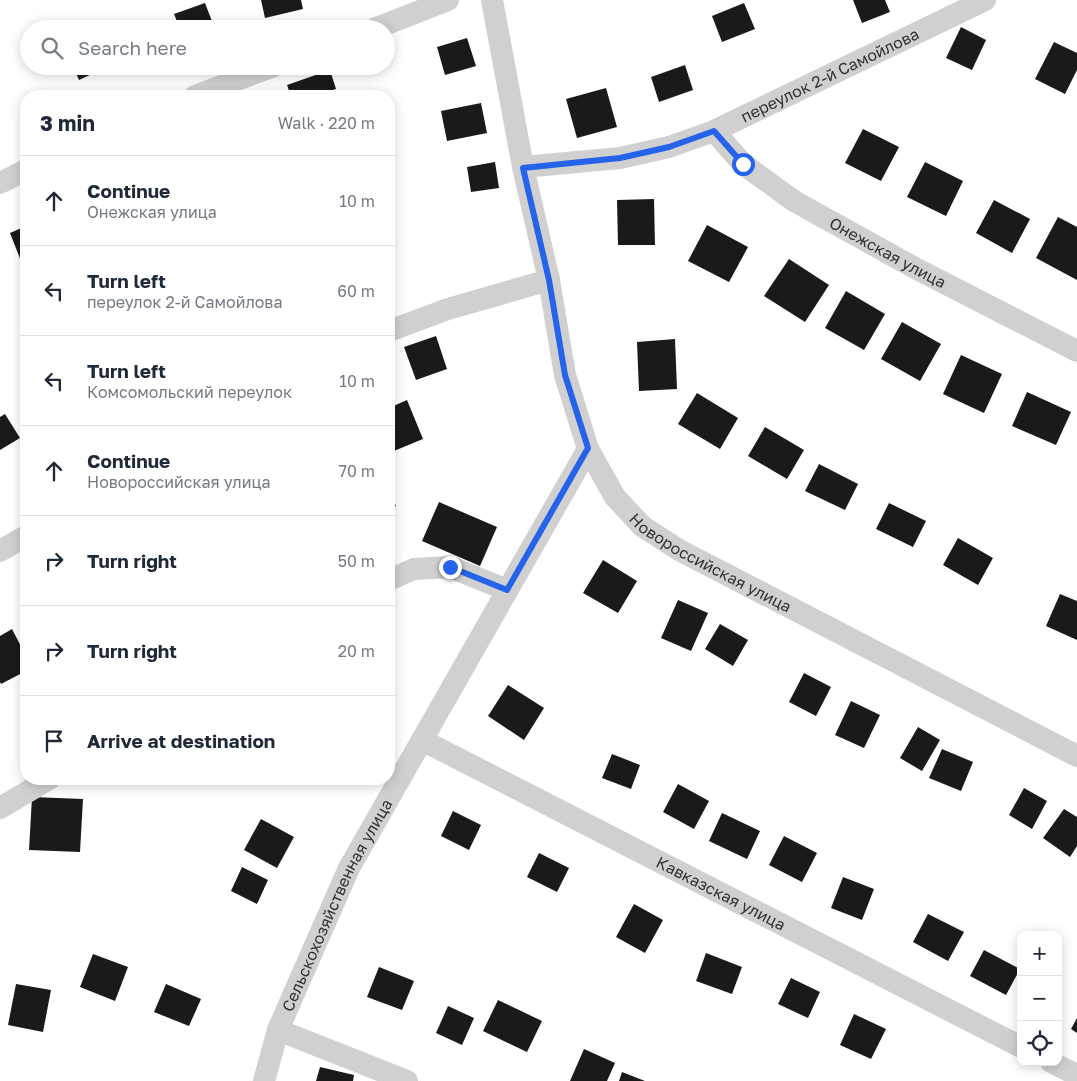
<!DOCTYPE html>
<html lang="en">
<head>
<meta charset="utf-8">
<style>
  :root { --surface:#fff; --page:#f6f6f7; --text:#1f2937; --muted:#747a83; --line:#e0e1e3 }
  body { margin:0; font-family:"Golos Text",sans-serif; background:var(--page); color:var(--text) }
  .controls { position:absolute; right:15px; bottom:15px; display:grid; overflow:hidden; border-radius:10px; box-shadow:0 2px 12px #0003 }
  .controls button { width:45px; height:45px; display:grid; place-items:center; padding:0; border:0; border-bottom:1px solid var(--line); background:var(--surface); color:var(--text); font:25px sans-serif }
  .stop { position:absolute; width:15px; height:15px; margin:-11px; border:4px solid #2563eb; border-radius:50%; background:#fff }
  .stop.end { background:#2563eb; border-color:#fff; box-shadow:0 1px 5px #0008 }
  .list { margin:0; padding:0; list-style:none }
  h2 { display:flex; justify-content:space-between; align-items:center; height:65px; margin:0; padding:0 20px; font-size:21px }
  h2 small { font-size:16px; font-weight:400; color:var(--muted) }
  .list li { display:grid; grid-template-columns:32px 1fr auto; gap:15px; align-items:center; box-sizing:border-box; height:90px; padding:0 20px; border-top:1px solid var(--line) }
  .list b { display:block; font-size:19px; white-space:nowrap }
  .list p { margin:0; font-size:16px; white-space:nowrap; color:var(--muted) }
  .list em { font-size:16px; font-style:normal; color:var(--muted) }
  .icon { flex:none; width:28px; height:28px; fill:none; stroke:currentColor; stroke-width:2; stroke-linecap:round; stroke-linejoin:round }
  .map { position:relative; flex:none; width:1077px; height:1081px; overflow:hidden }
  .search { position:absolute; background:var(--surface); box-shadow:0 2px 12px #0003; left:20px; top:20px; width:375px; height:55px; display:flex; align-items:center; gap:12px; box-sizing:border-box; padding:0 18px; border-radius:28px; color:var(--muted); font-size:19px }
  .panel { position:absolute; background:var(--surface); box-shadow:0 2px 12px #0003; left:20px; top:90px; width:375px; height:695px; border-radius:20px }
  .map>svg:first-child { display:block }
</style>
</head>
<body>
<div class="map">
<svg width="1077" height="1081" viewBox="0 0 1077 1081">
  <rect width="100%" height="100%" fill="#fff"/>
  <g fill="#1a1a1a">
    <polygon points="261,0 301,0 303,9 265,18"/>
    <polygon points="853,0 885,0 890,12 862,23"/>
    <polygon points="205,3 215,29 180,29 174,14"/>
    <polygon points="744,3 755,29 722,42 712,16"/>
    <polygon points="961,27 986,40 972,70 946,58"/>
    <polygon points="467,38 476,66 445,75 437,47"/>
    <polygon points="1054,42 1077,53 1077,70 1065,94 1035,79"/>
    <polygon points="685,65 693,90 659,102 651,77"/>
    <polygon points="73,66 109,66 79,80"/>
    <polygon points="330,70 336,89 314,96 291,96 287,85"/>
    <polygon points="606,88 617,127 577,138 566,99"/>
    <polygon points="481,103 487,133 447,141 441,111"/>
    <polygon points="863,129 899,147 881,181 845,163"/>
    <polygon points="495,162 499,188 471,192 467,167"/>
    <polygon points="925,162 963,181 946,216 907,197"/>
    <polygon points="654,199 655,245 618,245 617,200"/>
    <polygon points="994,200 1030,219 1012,253 976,233"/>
    <polygon points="1058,217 1077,227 1077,280 1036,258"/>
    <polygon points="707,225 748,247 729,282 688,261"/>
    <polygon points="26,226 26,259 21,261 10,233"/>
    <polygon points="789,259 829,285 805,322 764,296"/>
    <polygon points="846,291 885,314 864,350 825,328"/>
    <polygon points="902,322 941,344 920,381 881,359"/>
    <polygon points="436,336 447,369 416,380 404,347"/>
    <polygon points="675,339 677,389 639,391 637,342"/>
    <polygon points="961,355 1002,374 984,413 943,394"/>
    <polygon points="1027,392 1071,412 1056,445 1012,426"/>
    <polygon points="697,393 738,418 720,449 678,424"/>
    <polygon points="407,400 423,439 389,453 389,408"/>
    <polygon points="5,414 20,438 0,450 0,417"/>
    <polygon points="765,427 804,450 787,479 748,456"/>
    <polygon points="819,464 858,484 845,510 805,491"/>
    <polygon points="389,491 396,506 389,509"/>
    <polygon points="439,502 497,527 480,566 422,541"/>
    <polygon points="889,503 926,521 913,547 876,529"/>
    <polygon points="958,538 993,558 978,585 943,565"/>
    <polygon points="603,560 637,581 618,613 583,593"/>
    <polygon points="1060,594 1077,601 1077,640 1046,626"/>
    <polygon points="678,600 708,613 691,651 661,638"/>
    <polygon points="720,624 748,640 733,666 705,649"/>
    <polygon points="12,629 26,656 26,671 1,684 0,682 0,636"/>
    <polygon points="804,673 831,687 816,716 789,702"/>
    <polygon points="508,685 544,708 524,740 488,716"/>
    <polygon points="851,701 880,715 864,748 835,735"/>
    <polygon points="918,727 940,740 922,771 900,758"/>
    <polygon points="942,749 973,762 961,791 929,778"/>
    <polygon points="612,754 640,765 631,789 602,778"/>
    <polygon points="678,784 709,801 694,829 663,812"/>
    <polygon points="1024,788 1047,801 1032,829 1009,815"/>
    <polygon points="32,797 83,799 80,852 29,850"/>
    <polygon points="1064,809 1077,817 1077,846 1070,857 1043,838"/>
    <polygon points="453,811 481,825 469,850 441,836"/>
    <polygon points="722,813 760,831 747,859 709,841"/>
    <polygon points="261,819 294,837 277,868 244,850"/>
    <polygon points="784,836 817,853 802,882 769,865"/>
    <polygon points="539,853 569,868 557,892 527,877"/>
    <polygon points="242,867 268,880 257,904 231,891"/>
    <polygon points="843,877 874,889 862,920 831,908"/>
    <polygon points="634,904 663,920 645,953 616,937"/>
    <polygon points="928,914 964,932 948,961 913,942"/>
    <polygon points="984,950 1020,969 1006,995 970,976"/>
    <polygon points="706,953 742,967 732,994 696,981"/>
    <polygon points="93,954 128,967 115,1001 80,987"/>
    <polygon points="379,967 414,981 402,1010 367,997"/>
    <polygon points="791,978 820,992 808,1018 778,1004"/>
    <polygon points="16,984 51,990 43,1032 8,1025"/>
    <polygon points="166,984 201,999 189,1026 154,1012"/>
    <polygon points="498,1000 542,1021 527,1052 483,1031"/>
    <polygon points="448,1006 474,1018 462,1045 436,1033"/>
    <polygon points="854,1014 886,1029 871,1059 840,1045"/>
    <polygon points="1077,1018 1077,1033 1071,1029"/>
    <polygon points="584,1049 615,1063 607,1081 570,1081"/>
    <polygon points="320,1067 354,1075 353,1081 316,1081"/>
    <polygon points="622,1072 645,1081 619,1081"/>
  </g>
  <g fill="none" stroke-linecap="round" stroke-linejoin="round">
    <g stroke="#d0d0d0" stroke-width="22">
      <path id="s1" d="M492 0 523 167 549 280 565 375 588 449 615 497 642 526 679 550 1077 756"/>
      <polyline points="374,29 448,0"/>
      <polyline points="195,96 274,66"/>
      <path id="s2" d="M714 131 743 164 794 201 915 268 1077 351"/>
      <path id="s3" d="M523 167 620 158 669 147 714 131 985 0"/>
      <polyline points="0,183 26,170"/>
      <polyline points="389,331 448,309 549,280"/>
      <polyline points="0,551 26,536"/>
      <polyline points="389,580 414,569 450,567 507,590"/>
      <path id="s4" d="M422 740 1021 1047"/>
      <polyline points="0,808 49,779"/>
      <polyline points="278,1030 407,1081"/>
      <polyline points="1051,1062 1077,1075"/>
      <path id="s5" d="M264 1081 278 1030 295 991 349 868 588 449"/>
    </g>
  </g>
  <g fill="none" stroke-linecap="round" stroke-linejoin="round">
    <polyline stroke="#2563eb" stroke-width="6" points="450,567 507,590 588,448 565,375 549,280 523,168 620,158 669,147 714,131 743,164"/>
  </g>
  <g text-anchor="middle" stroke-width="5" stroke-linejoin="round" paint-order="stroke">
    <g font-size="16" fill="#333" stroke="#fff">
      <text dy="6" stroke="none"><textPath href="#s3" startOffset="324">переулок 2-й Самойлова</textPath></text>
      <text dy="6" stroke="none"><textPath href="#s2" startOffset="214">Онежская улица</textPath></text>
      <text dy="6" stroke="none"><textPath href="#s1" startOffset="632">Новороссийская улица</textPath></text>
      <text dy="6" stroke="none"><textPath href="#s4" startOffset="336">Кавказская улица</textPath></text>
      <text dy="6" stroke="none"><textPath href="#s5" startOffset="191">Сельскохозяйственная улица</textPath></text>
    </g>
  </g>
</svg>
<div class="controls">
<button>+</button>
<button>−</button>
<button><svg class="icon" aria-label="locate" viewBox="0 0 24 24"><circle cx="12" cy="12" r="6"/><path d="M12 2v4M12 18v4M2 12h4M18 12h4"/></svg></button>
</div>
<div class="stop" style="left:743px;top:164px"></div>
<div class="stop end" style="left:450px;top:567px"></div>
<div class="search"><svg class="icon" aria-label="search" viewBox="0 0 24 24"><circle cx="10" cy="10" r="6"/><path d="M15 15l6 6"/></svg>Search here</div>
<section class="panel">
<h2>3 min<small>Walk · 220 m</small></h2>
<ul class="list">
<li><svg class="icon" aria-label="ahead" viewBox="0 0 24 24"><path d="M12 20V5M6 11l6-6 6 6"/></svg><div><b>Continue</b><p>Онежская улица</p></div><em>10 m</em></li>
<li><svg class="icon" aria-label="left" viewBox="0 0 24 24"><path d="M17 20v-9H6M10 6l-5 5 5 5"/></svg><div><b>Turn left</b><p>переулок 2-й Самойлова</p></div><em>60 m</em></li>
<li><svg class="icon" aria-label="left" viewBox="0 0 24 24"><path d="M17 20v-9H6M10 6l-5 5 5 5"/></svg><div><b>Turn left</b><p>Комсомольский переулок</p></div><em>10 m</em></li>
<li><svg class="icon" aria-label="ahead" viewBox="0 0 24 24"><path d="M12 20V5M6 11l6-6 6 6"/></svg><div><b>Continue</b><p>Новороссийская улица</p></div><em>70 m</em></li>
<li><svg class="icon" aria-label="right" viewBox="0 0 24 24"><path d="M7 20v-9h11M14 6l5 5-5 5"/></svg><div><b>Turn right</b></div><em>50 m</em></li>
<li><svg class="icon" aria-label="right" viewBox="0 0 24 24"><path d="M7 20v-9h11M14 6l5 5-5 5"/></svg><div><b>Turn right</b></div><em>20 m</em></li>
<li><svg class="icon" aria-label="arrive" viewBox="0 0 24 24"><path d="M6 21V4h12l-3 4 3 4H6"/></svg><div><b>Arrive at destination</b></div></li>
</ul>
</section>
</div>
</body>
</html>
